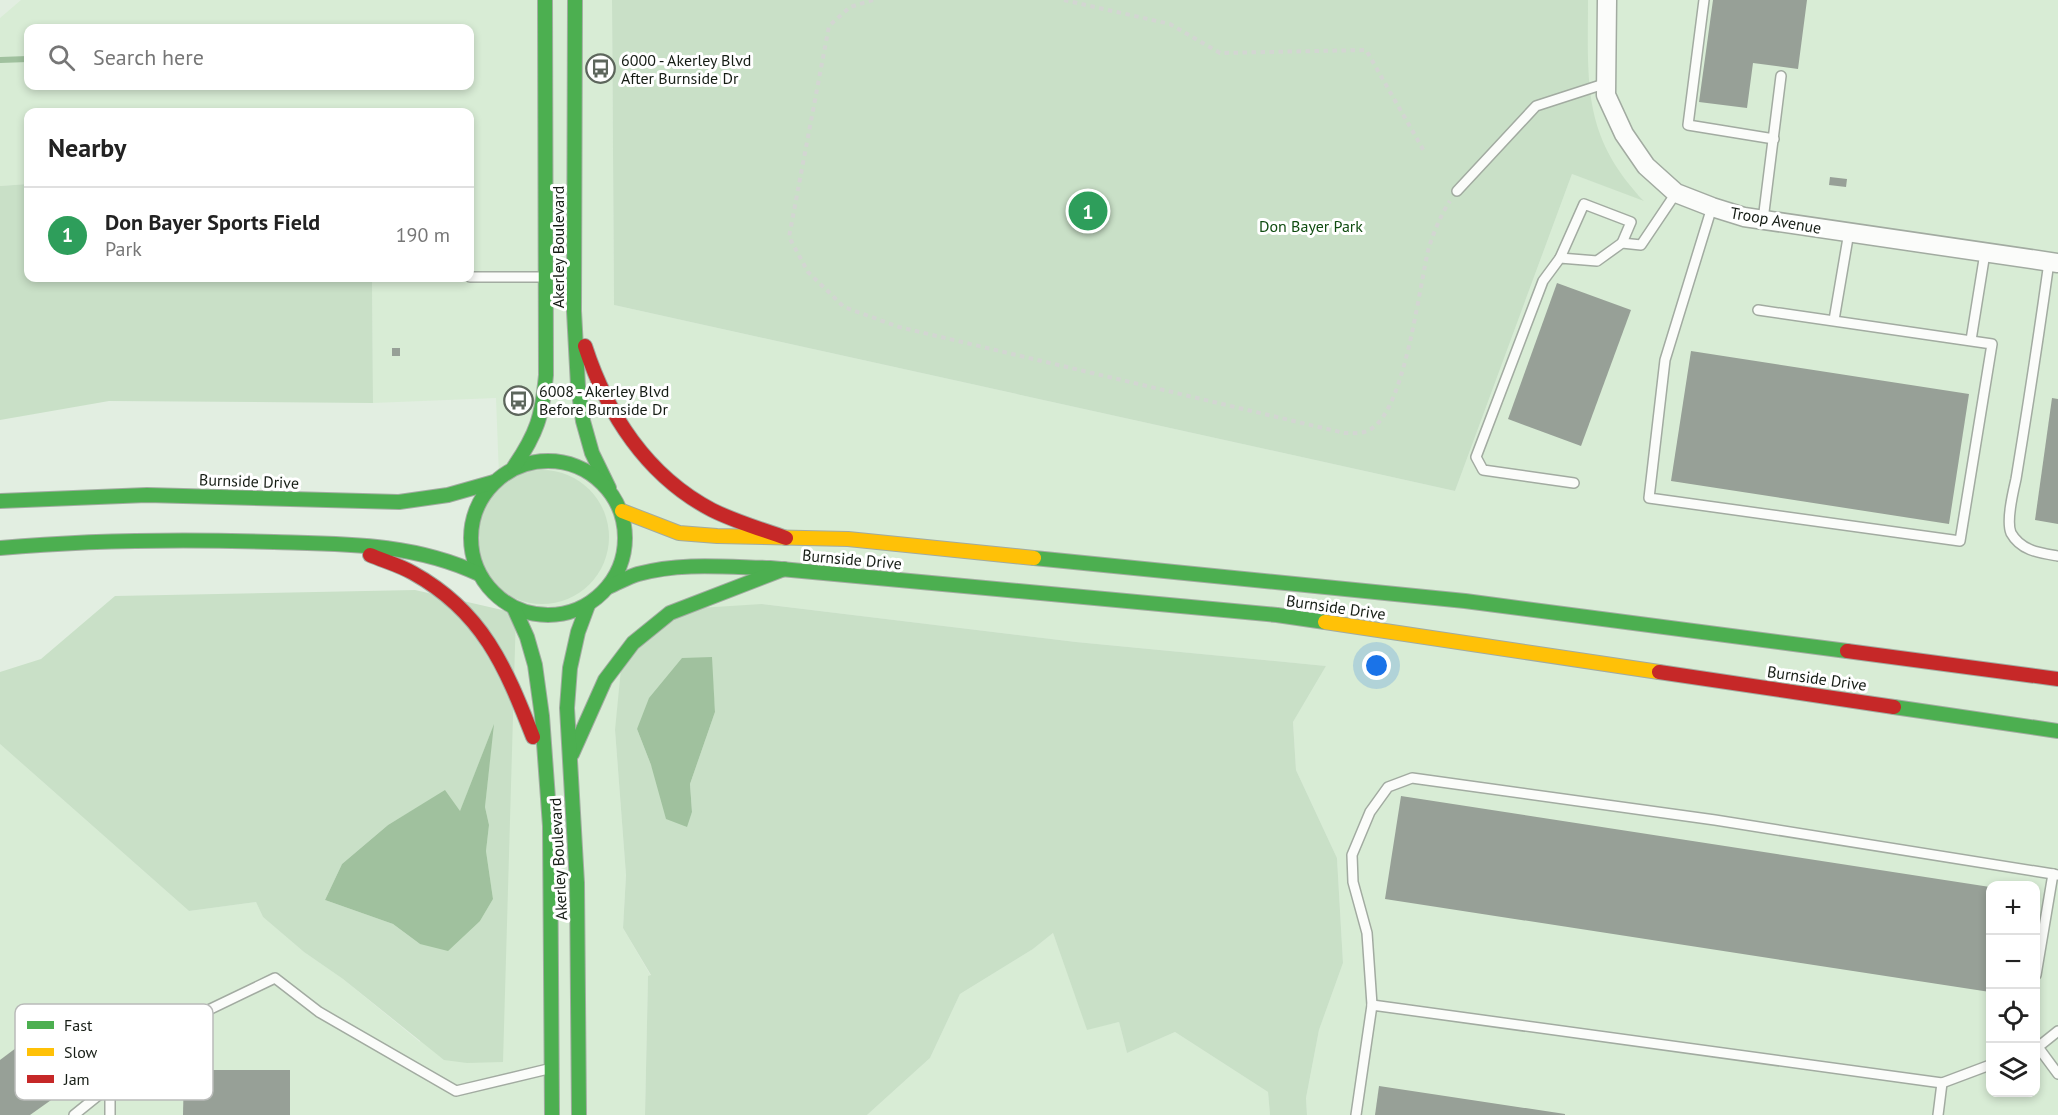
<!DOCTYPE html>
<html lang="en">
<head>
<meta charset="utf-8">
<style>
  :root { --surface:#fff; --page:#f2f2f2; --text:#222; --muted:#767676; --line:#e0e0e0; --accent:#7c3aed }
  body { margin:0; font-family:"PT Sans",sans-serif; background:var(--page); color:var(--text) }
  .controls { position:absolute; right:18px; bottom:18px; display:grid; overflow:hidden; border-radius:12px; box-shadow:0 3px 9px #0003 }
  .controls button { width:54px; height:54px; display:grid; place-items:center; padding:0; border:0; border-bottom:2px solid var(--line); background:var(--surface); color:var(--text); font:30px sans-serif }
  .you { position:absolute; left:1377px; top:666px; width:21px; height:21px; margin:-15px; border:4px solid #fff; border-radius:50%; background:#1a73e8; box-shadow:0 0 0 9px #1a73e833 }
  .badge { display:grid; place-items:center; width:39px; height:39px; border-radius:50%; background:var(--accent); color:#fff; font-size:20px; font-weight:700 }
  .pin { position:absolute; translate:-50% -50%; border:3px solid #fff; box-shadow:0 2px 6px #0006 }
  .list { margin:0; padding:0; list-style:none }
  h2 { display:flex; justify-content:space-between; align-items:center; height:78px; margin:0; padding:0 24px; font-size:26px }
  h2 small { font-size:20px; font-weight:400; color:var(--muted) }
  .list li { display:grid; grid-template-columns:39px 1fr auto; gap:18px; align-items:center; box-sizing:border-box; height:96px; padding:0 24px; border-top:2px solid var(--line) }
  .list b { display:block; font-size:22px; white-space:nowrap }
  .list p { margin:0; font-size:20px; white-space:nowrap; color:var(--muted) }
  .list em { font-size:20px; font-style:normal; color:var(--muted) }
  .icon { flex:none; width:33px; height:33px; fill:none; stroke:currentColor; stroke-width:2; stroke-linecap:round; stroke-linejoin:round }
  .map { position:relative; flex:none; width:2058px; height:1115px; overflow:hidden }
  .search { position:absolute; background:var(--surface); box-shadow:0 3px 9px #0003; left:24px; top:24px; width:450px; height:66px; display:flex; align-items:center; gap:15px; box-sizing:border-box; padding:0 21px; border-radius:12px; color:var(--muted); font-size:22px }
  .panel { position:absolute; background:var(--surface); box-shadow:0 3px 9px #0003; left:24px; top:108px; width:450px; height:174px; border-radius:12px }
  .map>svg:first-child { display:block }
</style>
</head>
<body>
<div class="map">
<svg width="2058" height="1115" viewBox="0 0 2058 1115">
  <rect width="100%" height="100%" fill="#e2eee1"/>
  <g fill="#d8ecd5" fill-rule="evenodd">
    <path d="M21 0H612L614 305 1455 491 1572 174 1643 200 1628 184 1613 163 1601 141 1594 120 1588 84 1587 0H2058V1115H1307L1306 1098 1319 1030 1343 963 1337 858 1296 770 1293 722 1326 666 1076 642 762 604 615 730 626 875 623 928 651 976 648 977 645 1115H0V744L189 911 256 902 263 917 304 952 343 979 420 1042 516 613 501 528 496 398 373 403 372 278H470V112H28V184L0 186V18ZM28 28H470V86H28ZM1990 886H2036V1092H1990Z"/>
    <polygon points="1053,933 1087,1029 1119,1022 1127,1053 1175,1032 1268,1092 1270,1115 867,1115 930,1058 960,994 1033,949"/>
  </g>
  <g fill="#c9e0c7" fill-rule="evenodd">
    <path d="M612 0H1588C1588 84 1582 136 1644 201L1572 174 1455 491 614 305Z"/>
    <polygon points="28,184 28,278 372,278 373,403 109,401 0,420 0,186"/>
    <circle cx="542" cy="537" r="67"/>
    <path d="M415 590 516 613 503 1062 467 1063 444 1060 343 979 304 952 263 917 256 902 189 911 0 744V672L41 659 115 596ZM493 727 485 807 489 825 486 851 493 899 480 921 420 944 393 924 325 900 342 864 388 825 445 791 460 812Z"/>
    <path d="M762 604 1076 642 1326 666 1293 722 1296 770 1337 858 1343 963 1319 1030 1306 1098 1307 1115H1270L1268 1092 1175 1032 1127 1053 1119 1022 1087 1030 1053 933 1033 949 960 994 930 1058 867 1115H645L648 976 651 975 623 928 626 875 615 730 623 648 666 610ZM711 658 715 712 690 784 692 812 686 827 651 765 637 729Z"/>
  </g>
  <g fill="#a0c19e">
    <polygon points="712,657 715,712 690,784 692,812 687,827 666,819 651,765 637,729 649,698 682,658"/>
    <polygon points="494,724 485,807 489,825 486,851 493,899 480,921 448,951 420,944 393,924 325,900 342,864 388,825 445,790 460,811"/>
  </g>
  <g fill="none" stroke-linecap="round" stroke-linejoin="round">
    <polyline stroke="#a0c19e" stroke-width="6" points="0,60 28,59"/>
  </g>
  <g fill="#97a097">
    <polygon points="1713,0 1807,0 1798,69 1753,63 1747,108 1699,102"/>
    <polygon points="1830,177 1847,179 1846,187 1829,185"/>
    <polygon points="1557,283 1631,310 1581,446 1508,419"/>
    <rect x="392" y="348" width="8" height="8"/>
    <polygon points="1691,351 1969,394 1949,524 1671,481"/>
    <polygon points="2052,398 2058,399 2058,524 2035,520"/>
    <polygon points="1401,796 1990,887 1990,992 1385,899"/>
    <polygon points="24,1042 61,1093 30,1115 0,1115 0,1060"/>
    <polygon points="184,1070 290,1070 290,1115 183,1115"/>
    <polygon points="1379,1086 1565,1114 1565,1115 1375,1115"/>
  </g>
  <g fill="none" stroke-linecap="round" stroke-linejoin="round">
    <defs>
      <g id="lane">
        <polyline points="1704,0 1688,125 1774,139"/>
        <polyline points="1457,191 1536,106 1607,83"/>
        <polyline points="1712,207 1665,360 1649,498 1960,541 1992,344 1758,310"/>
        <polyline points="1763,220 1781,76"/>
        <polyline points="1560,258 1584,204 1631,222 1622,243"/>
        <path d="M2049 262C2039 334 2028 406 2016 479 2013 492 2006 521 2011 533 2021 551 2040 553 2058 556"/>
        <polyline points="470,277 544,277"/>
        <polyline points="1834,320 1849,232"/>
        <polyline points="1971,340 1985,253"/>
        <polyline points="1574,483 1483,470 1476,457 1543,281 1560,258 1597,261 1622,243 1641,245 1676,193"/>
        <polyline points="2036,975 2053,874 2058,875"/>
        <polyline points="1372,1005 1367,933 1353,882 1352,855 1370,812 1388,787 1412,778 1715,820 2053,874"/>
        <polyline points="2058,1031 2038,1047 2058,1074"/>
        <polyline points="110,1087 110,1115"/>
        <polyline points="74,1115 198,1015 275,978 319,1012 456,1091 548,1069"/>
        <polyline points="1356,1115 1372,1005 1942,1083 1990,1065"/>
        <polyline points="1938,1115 1942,1083"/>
      </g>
      <polyline id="street" points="1607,0 1606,95 1624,134 1646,166 1676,193 1712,207 1744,217 2058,263"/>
      <g id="fast">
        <polyline points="575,0 574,311 578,386 583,421 592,453 609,488"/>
        <circle cx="548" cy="538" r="77"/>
        <path d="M514 467C537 433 542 417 546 375L545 0"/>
        <polyline points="0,501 147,495 399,502 448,495 494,482"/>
        <path d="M0 548C91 540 182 539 274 542 344 544 414 543 479 574"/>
        <polyline points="1034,558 1465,601 1847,651"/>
        <path d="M608 587C618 583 628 577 638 574 681 562 726 567 770 568L1277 615 1325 622"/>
        <polyline points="514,608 527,637 535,665 542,716 550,826 552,1115"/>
        <polyline points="1894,707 2058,731"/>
        <polyline points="572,754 605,680 633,643 670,613 784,569"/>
        <polyline points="579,1115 577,883 567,708 570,668 578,632 588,605"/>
      </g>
      <g id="slow">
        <polyline points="622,511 679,533 717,536 848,539 1034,558"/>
        <polyline points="1325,622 1659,672"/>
      </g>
      <g id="jam">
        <path d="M585 346C607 414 647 476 712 510 736 522 761 529 786 538"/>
        <path d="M370 555C384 561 399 565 413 573 483 612 505 666 533 737"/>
        <polyline points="1847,651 2058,679"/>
        <polyline points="1659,672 1894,707"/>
      </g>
    </defs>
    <use href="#lane" stroke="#a2aba1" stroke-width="12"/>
    <use href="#street" stroke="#a2aba1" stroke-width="21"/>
    <use href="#fast" stroke="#a2aba1" stroke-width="16"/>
    <use href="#slow" stroke="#a2aba1" stroke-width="16"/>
    <use href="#jam" stroke="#a2aba1" stroke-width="16"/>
    <g stroke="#d3d6d2" stroke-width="4" stroke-dasharray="4.5 4.5" stroke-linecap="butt">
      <path d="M873 0 850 7 829 26 789 237 808 272 844 307 899 327 1344 433C1350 433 1360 434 1367 431 1405 417 1419 285 1429 247 1434 232 1441 214 1450 201"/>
      <polyline points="1064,0 1170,24 1220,53 1366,50 1424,151"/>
    </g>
    <use href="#lane" stroke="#fbfcfa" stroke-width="9"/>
    <use href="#street" stroke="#fbfcfa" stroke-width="18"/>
    <use href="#fast" stroke="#4caf50" stroke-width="14"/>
    <use href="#slow" stroke="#ffc107" stroke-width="14"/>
    <use href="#jam" stroke="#c62828" stroke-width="14"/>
  </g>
  <defs>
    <symbol id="bus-ring" viewBox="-11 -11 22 22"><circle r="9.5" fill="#fff" stroke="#5d665c" stroke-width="1.5"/><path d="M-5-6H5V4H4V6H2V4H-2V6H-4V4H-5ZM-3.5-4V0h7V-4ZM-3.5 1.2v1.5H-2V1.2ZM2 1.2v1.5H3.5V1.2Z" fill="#5d665c"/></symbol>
  </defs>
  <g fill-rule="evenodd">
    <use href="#bus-ring" x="584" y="52" width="33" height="33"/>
    <use href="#bus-ring" x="502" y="384" width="33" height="33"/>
  </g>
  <g text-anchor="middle" stroke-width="6" stroke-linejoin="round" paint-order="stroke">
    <g font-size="16" fill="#161d15" stroke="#fff" text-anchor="start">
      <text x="621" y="66">6000 - Akerley Blvd<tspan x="621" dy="18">After Burnside Dr</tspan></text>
      <text x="539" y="397">6008 - Akerley Blvd<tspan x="539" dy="18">Before Burnside Dr</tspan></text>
    </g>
    <g font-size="16" fill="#161d15" stroke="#fff">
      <text transform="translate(1776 220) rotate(10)" y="6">Troop Avenue</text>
      <text transform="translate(558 247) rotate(-90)" y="6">Akerley Boulevard</text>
      <text transform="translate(249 481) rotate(2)" y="6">Burnside Drive</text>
      <text transform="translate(852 559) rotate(5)" y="6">Burnside Drive</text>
      <text transform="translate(1336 607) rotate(8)" y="6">Burnside Drive</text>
      <text transform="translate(1817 678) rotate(8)" y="6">Burnside Drive</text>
      <text transform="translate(558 859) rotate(-93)" y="6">Akerley Boulevard</text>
    </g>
    <g font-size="16" fill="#104c11" stroke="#fff">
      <text x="1311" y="232">Don Bayer Park</text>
    </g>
  </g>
  <rect x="15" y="1004" width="198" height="96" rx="9" fill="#fff" stroke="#b9bbb9" stroke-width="1.5"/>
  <rect x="27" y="1021" width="27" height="8" fill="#4caf50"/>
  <rect x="27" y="1048" width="27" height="8" fill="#ffc107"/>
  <rect x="27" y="1075" width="27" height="8" fill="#c62828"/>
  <g font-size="16" fill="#161d15">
    <text x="64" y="1031">Fast</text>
    <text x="64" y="1058">Slow</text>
    <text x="64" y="1085">Jam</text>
  </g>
</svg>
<div class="controls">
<button>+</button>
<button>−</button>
<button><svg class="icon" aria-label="locate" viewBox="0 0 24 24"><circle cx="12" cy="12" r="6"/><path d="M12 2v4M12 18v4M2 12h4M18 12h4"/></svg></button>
<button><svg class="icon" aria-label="layers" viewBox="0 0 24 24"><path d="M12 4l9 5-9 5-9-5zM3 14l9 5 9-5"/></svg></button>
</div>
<div class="you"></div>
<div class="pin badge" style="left:1088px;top:211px;background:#2e9e5b">1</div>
<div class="search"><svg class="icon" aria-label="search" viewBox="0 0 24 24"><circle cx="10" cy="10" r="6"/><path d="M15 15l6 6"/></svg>Search here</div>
<section class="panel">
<h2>Nearby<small></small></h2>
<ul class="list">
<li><span class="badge" style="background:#2e9e5b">1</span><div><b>Don Bayer Sports Field</b><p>Park</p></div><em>190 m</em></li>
</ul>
</section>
</div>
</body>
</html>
